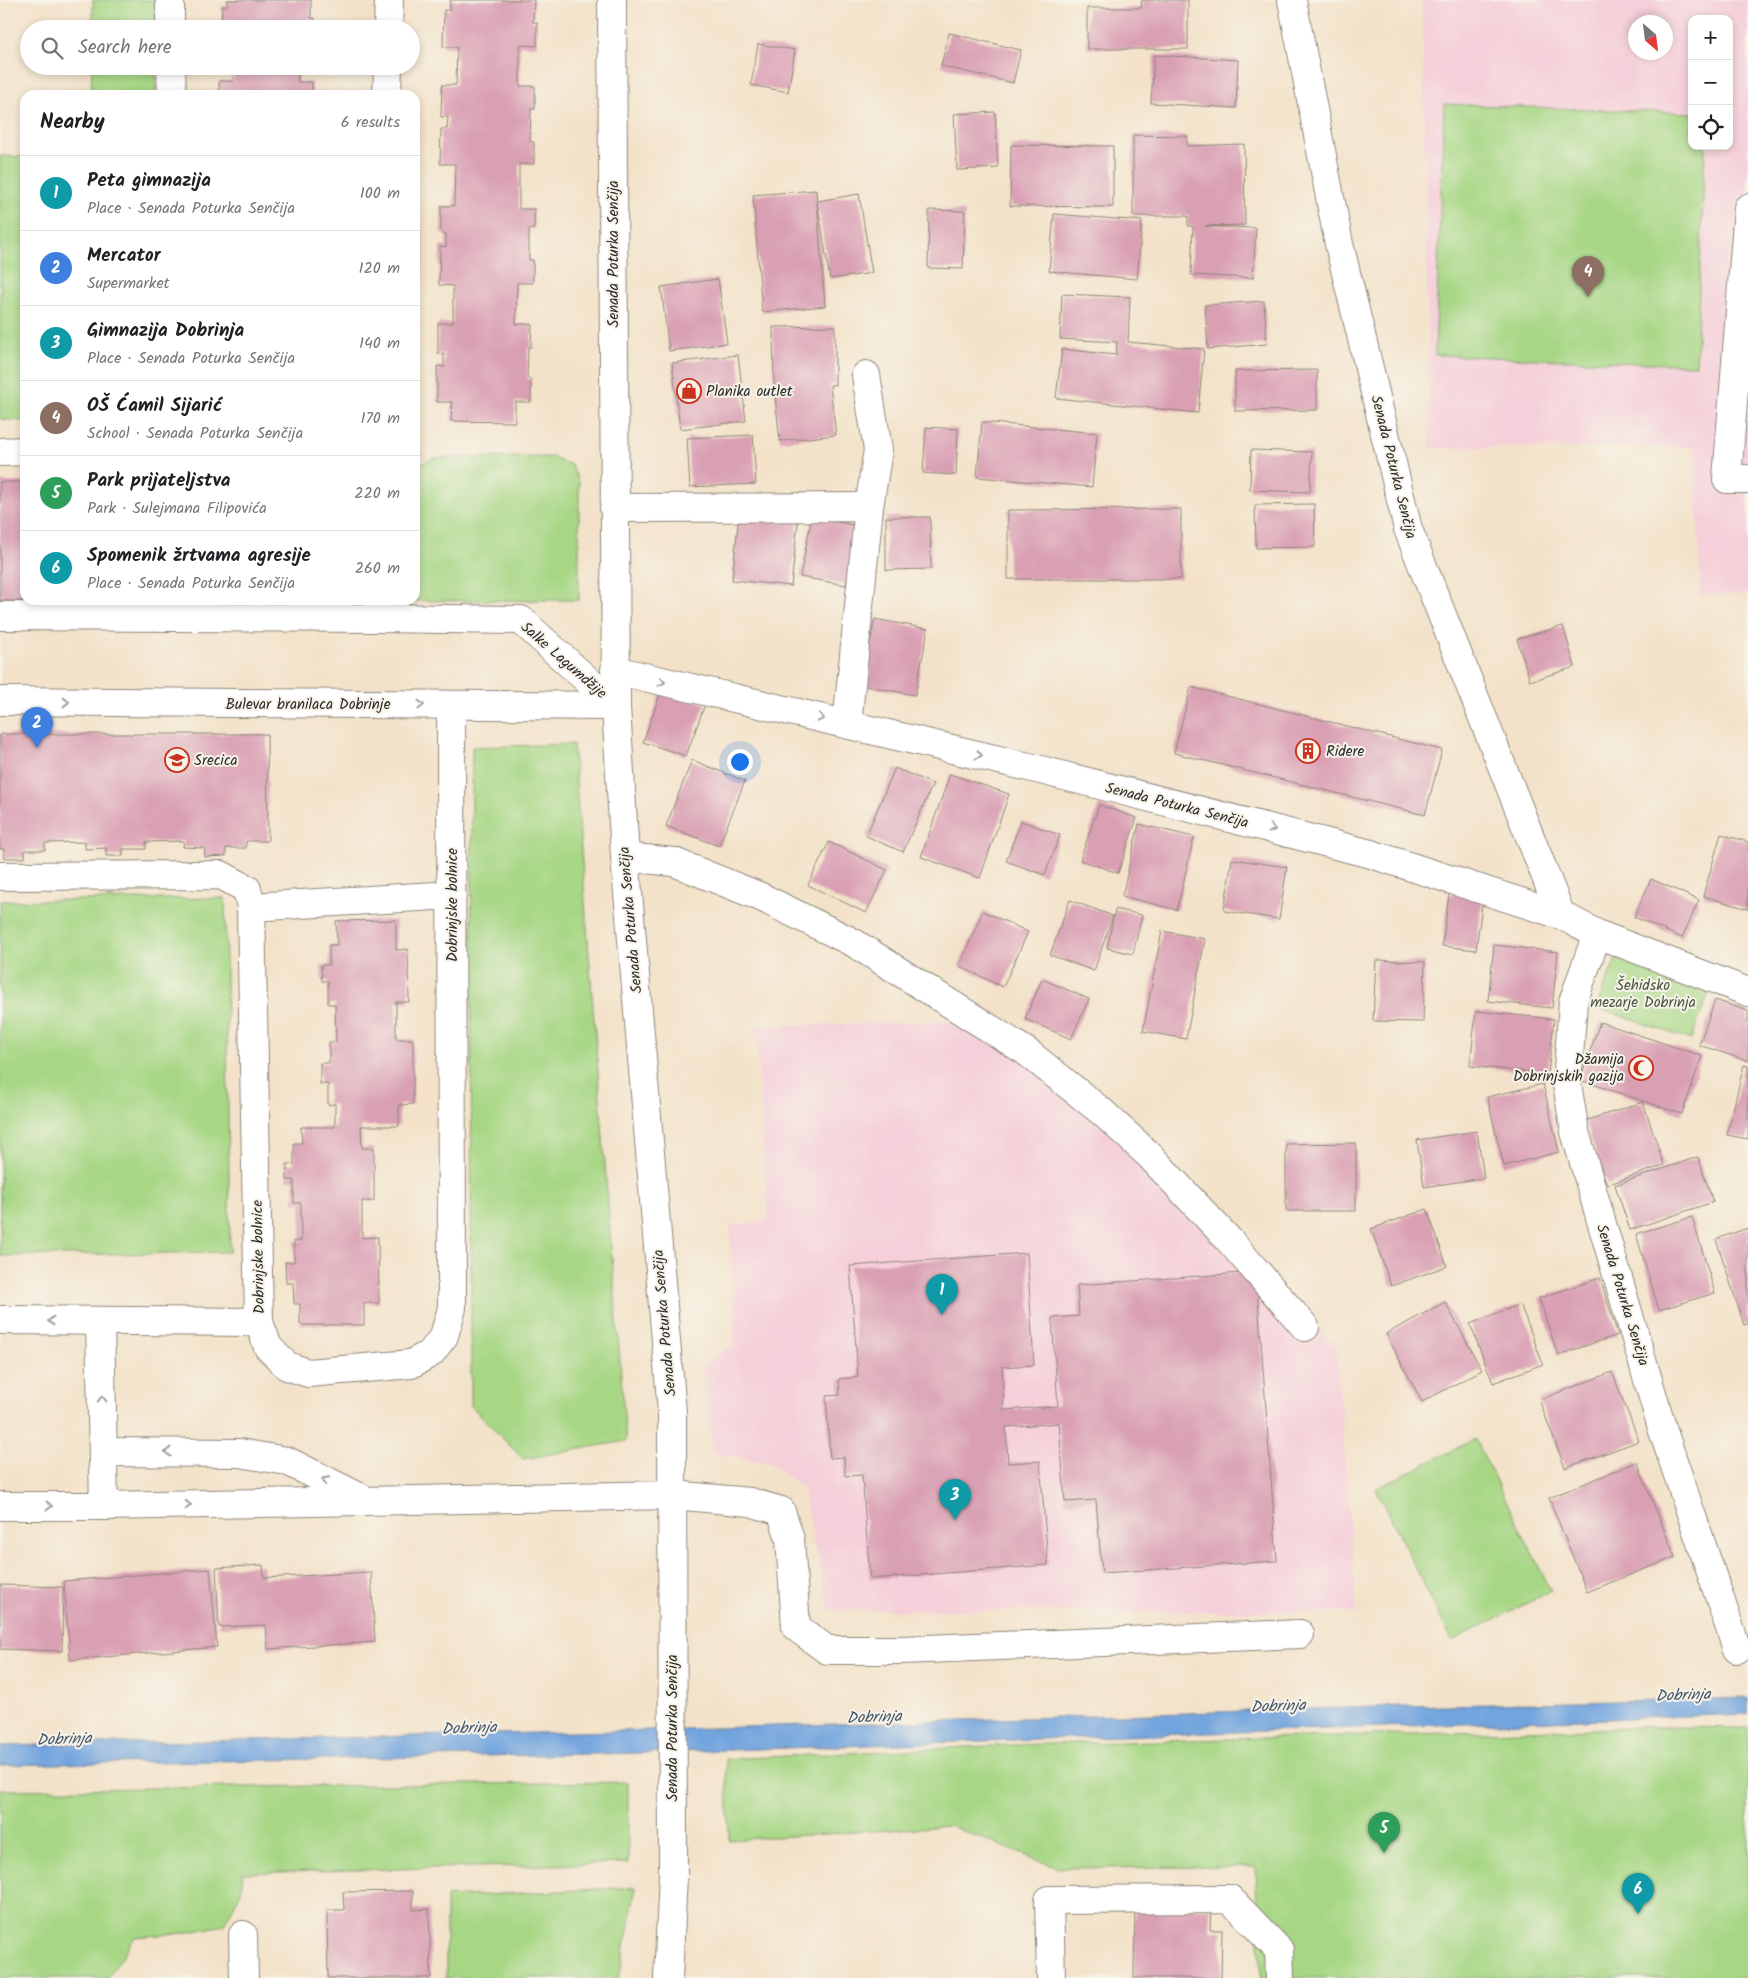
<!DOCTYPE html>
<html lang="en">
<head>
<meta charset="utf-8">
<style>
  :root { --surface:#fff; --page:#f6f6f6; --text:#202124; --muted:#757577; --line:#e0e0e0; --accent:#c8321e }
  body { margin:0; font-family:Kalam,sans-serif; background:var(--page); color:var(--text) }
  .controls { position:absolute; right:15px; top:15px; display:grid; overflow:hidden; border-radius:10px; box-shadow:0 2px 8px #0003 }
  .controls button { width:45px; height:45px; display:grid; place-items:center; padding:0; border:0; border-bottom:1px solid var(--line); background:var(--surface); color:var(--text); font:25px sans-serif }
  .compass { position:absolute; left:1628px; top:15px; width:45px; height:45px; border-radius:50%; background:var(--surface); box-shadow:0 2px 8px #0003; rotate:152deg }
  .you { position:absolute; left:739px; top:761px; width:18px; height:18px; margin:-12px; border:4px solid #fff; border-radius:50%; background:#1a73e8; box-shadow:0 0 0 8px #1a73e833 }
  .badge { display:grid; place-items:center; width:32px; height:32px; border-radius:50%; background:var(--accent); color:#fff; font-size:16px; font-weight:700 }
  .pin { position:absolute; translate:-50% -41px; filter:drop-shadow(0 1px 2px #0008) }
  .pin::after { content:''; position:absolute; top:26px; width:18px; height:15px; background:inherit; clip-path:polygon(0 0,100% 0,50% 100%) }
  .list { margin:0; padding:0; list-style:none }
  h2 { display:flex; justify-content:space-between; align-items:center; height:65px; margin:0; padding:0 20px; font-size:21px }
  h2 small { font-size:16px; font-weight:400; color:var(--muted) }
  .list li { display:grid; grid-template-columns:32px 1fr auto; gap:15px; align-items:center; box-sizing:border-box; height:75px; padding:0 20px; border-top:1px solid var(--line) }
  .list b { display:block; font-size:19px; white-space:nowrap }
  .list p { margin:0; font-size:16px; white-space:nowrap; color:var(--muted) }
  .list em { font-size:16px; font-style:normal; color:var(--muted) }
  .icon { flex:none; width:28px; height:28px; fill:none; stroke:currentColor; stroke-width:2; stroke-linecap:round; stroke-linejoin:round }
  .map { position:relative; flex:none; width:1748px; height:1978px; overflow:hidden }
  .search { position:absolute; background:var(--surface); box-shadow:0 2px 8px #0003; left:20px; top:20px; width:400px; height:55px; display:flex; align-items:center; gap:12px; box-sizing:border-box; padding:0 18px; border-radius:28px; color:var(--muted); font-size:19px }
  .panel { position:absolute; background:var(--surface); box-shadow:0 2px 8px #0003; left:20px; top:90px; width:400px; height:515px; border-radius:15px }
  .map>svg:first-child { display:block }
</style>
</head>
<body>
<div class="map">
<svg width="1748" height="1978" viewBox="0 0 1748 1978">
  <rect width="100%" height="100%" fill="#f7f3e8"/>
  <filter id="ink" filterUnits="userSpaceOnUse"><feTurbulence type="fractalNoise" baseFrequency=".02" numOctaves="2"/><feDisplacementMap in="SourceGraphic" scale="10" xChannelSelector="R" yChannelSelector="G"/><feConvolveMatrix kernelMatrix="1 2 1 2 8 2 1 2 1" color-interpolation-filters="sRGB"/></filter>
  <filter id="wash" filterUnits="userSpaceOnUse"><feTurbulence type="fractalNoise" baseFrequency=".0096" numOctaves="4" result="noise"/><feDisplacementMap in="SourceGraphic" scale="20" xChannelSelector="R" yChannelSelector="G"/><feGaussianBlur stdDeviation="1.12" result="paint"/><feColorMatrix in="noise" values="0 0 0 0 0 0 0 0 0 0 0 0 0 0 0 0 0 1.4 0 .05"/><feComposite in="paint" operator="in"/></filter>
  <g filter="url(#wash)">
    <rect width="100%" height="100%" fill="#f3e2c9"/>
    <g fill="#f5cfd9" fill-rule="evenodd">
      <path d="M1422 0H1748V594L1701 595 1694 447 1430 448ZM1692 19H1729V146H1692ZM1636 22H1666V52H1636Z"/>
      <polygon points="987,1021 1336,1346 1357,1612 829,1610 802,1487 770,1463 713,1453 702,1365 735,1344 730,1226 768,1220 756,1026"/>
    </g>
    <g fill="#a7d785" stroke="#698158">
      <polygon points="93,0 155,0 156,29 93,29"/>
      <polygon points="92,66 156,66 156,95 91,95"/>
      <polygon points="1444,104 1692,113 1692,146 1705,146 1696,365 1435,355"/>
      <polygon points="0,156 25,157 25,421 0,419"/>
      <polygon points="552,457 571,465 579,482 579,600 409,601 415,600 415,466 435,458"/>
      <polygon points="573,744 626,1441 523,1459 471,1406 472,747"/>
      <polygon points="225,898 230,1252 0,1256 0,901"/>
      <polygon points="1618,954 1710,990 1691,1040 1596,1007"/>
      <polygon points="1475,1439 1551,1591 1452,1641 1376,1489"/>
      <polygon points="1668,1727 1748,1728 1748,1978 1261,1978 1255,1867 1058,1868 950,1826 729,1840 726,1759 1009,1745"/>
      <polygon points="628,1782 628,1863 243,1873 241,1892 224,1925 185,1933 135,1937 108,1978 0,1978 0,1790"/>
      <polygon points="636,1887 619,1978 446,1978 446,1897"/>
    </g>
    <polygon fill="#72a4de" stroke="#4e6884" points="1748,1698 1748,1714 643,1753 0,1765 0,1746 617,1731 1404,1706"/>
    <g id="blocks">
      <g fill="#d99fb3">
        <polygon points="227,0 311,0 311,18 315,18 315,29 221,29 222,6 227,6"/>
        <polygon points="450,0 534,0 533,22 537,22 537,46 520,45 520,86 535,86 535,109 531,109 530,142 534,142 534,164 519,164 519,209 534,209 534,229 529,229 529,260 533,260 533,283 517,283 516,324 532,324 531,347 528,347 527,379 531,379 531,402 515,402 515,422 451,421 452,402 437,402 437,366 444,367 444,354 438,354 438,323 453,323 453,286 439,285 440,246 446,247 446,234 441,234 441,206 454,206 455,164 440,164 441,129 447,129 448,117 441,117 442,85 456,85 457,47 443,47 444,10 450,10"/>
        <polygon points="1142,0 1188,0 1188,49 1087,49 1087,8 1141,8"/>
        <polygon points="949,33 1021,50 1013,83 941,66"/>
        <polygon points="758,44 795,50 788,92 751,85"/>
        <polygon points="1154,55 1238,60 1236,108 1151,103"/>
        <polygon points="234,66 298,66 298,82 312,82 312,95 219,95 219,81 233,81"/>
        <polygon points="995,112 998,168 957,170 954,114"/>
        <polygon points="1133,135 1187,136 1187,146 1244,144 1245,225 1205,226 1256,228 1253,278 1191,275 1193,226 1188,226 1188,216 1133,216"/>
        <polygon points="1011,145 1113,146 1113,207 1010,206"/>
        <polygon points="816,190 825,306 762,312 753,195"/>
        <polygon points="859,194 872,273 830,279 817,201"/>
        <polygon points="929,210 965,211 963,269 928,268"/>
        <polygon points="1054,214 1142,221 1137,279 1049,271"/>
        <polygon points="718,279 727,343 669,351 661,287"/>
        <polygon points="1062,294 1130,297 1128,342 1204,349 1198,413 1056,398 1062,349 1116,355 1117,342 1060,339"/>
        <polygon points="1264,301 1267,344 1208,349 1205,305"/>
        <polygon points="835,326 835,385 830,385 836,435 780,441 774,386 773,327"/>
        <polygon points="738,355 746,421 680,429 672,363"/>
        <polygon points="1317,370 1317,410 1235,411 1235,371"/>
        <polygon points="982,422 1097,433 1092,487 977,477"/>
        <polygon points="926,427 958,429 956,475 923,473"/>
        <polygon points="753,435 756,484 690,487 687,438"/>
        <polygon points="1251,450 1312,452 1310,492 1250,490"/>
        <rect x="0" y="482" width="25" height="119"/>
        <polygon points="1314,504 1315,547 1256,548 1255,505"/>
        <polygon points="1181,509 1181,579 1008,579 1008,510"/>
        <polygon points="739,515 798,522 791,586 732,580"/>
        <polygon points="812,517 858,526 846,585 800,577"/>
        <polygon points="886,517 930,517 931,569 886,570"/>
        <polygon points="875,619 928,629 915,695 861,685"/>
        <polygon points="1563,626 1575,667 1530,681 1517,639"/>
        <polygon points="1191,687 1442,750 1425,815 1174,753"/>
        <polygon points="662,689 705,704 686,756 643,742"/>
        <polygon points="0,734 267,734 268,841 246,841 246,848 226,848 226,856 205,857 204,848 183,847 184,841 146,842 146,849 123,849 123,856 106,856 106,848 85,849 85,842 45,843 45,850 25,850 25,858 4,858 4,849 0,849"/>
        <polygon points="692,760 745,781 719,846 666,826"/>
        <polygon points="895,768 933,784 903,852 866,836"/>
        <polygon points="950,774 1009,794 980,878 921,857"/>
        <polygon points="1099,805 1137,818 1118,873 1080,860"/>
        <polygon points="1021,821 1060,835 1045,875 1006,861"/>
        <polygon points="1139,824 1194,837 1177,910 1122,896"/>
        <polygon points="1721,834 1748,842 1748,909 1703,896"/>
        <polygon points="829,842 887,870 866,913 808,885"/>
        <polygon points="1232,859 1287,867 1279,919 1224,911"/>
        <polygon points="1651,879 1699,900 1682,938 1634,917"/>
        <polygon points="1449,894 1483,898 1476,950 1442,946"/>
        <polygon points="1070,900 1113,916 1094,971 1050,955"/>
        <polygon points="1115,909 1142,915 1133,954 1107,948"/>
        <polygon points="983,911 1028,932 1003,987 959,966"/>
        <polygon points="396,920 396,950 408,949 409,1002 396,1002 396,1039 413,1039 413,1104 399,1105 399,1126 361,1126 362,1148 374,1148 374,1201 362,1201 362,1238 378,1237 379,1303 364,1303 364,1325 300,1325 300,1304 294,1304 293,1283 286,1283 285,1262 294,1262 294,1241 301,1241 301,1203 294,1203 294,1180 287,1180 287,1164 294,1164 294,1143 302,1143 301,1127 335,1127 335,1104 328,1105 328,1084 320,1084 320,1063 329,1063 329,1042 336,1042 335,1004 328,1004 328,981 322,981 321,965 329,965 329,945 337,945 336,921"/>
        <polygon points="1162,931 1205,939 1186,1039 1143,1031"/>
        <polygon points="1494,945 1558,952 1552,1008 1488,1001"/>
        <polygon points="1376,960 1425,962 1423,1022 1373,1021"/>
        <polygon points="1042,979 1089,999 1071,1039 1025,1019"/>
        <polygon points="1715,1000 1748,1011 1748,1061 1699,1045"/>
        <polygon points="1476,1011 1554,1019 1548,1074 1470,1066"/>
        <polygon points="1600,1022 1702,1056 1682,1114 1580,1080"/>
        <polygon points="1744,1065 1748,1066 1748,1139 1727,1135"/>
        <polygon points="1543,1084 1559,1152 1504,1166 1487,1097"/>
        <polygon points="1643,1102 1664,1165 1607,1185 1585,1121"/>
        <polygon points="1477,1131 1484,1178 1424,1187 1417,1140"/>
        <polygon points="1356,1143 1356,1211 1286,1211 1286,1144"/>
        <polygon points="1698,1157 1713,1202 1630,1230 1615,1185"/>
        <polygon points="1427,1209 1447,1266 1391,1286 1371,1229"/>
        <polygon points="1692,1217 1715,1293 1659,1310 1636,1234"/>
        <polygon points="1748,1228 1748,1324 1744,1325 1716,1239"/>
        <polygon points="1027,1253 1034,1365 1002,1367 1004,1410 1058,1406 1052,1318 1079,1316 1077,1285 1256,1272 1277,1561 1102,1573 1096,1500 1065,1502 1059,1423 1006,1427 1008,1463 1040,1461 1048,1565 870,1579 862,1475 845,1476 844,1457 830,1458 826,1396 840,1395 839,1379 858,1377 850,1266"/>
        <polygon points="1600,1278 1618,1335 1558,1355 1539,1298"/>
        <polygon points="1445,1302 1482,1370 1422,1402 1386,1334"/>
        <polygon points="1520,1304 1543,1364 1493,1383 1470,1324"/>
        <polygon points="1612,1372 1639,1441 1565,1468 1539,1400"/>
        <polygon points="1637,1462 1675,1557 1587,1592 1549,1498"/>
        <polygon points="263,1565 264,1578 371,1572 375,1642 268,1649 266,1625 219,1627 216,1568"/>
        <polygon points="210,1569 217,1647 70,1660 64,1581"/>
        <polygon points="0,1585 63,1587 62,1651 0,1649"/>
        <polygon points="413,1891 413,1910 429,1909 431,1978 328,1978 327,1910 344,1910 343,1892"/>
        <polygon points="1135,1908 1211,1908 1210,1930 1222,1930 1221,1978 1134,1978"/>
      </g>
    </g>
  </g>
  <g filter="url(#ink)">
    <use href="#blocks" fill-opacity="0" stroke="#8f867a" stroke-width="1"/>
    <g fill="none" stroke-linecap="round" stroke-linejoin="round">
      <defs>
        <g id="minor">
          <polyline points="170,0 170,29"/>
          <polyline points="612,0 616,706 625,857 672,1412 673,1876 668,1978"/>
          <polyline points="1292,0 1339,244 1408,529 1561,915 1597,934 1748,992"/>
          <polyline points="388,29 389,0"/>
          <polyline points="171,66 172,95"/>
          <polyline points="387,95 388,66"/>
          <polyline points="1748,208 1727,479 1748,479"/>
          <polyline points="866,375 878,450 869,507"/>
          <polyline points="0,452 25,451"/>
          <polyline points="614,508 869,507 847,724"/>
          <polyline points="378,601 378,618 521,620 616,706"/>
          <polyline points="0,616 378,618"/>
          <polyline points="615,670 1029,767 1371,854 1561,915"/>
          <polyline points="0,701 616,706"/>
          <polyline points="625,857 674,862 761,897 854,943 1027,1052 1102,1112 1149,1155 1229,1240 1305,1327"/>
          <polyline points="0,876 221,875 247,889 251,907 259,1322 268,1347 287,1366 308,1373 411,1364 431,1353 444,1336 452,1308 451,705"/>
          <polyline points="251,907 452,895"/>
          <polyline points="1597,934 1573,1002 1567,1084 1575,1132 1663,1431 1737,1649"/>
          <polyline points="0,1320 259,1322"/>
          <polyline points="103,1452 240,1453 287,1461 365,1500"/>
          <polyline points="0,1506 104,1506 100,1321"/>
          <polyline points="104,1506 673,1495 750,1502 781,1511 790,1539 796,1627 827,1650 902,1650 1300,1634"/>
          <polyline points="243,1935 244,1978"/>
          <polyline points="1051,1978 1049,1900 1230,1899 1279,1950 1280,1978"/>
        </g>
      </defs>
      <use href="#minor" stroke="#8f867a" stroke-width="30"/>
      <use href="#minor" stroke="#fff" stroke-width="28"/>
    </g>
    <defs><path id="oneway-chevron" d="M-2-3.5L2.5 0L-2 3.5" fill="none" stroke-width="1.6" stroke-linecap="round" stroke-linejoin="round" transform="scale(1.25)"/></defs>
    <g stroke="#a0a0a0">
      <use href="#oneway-chevron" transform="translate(662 682) rotate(13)"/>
      <use href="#oneway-chevron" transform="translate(66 702)"/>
      <use href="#oneway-chevron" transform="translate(421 705)"/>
      <use href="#oneway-chevron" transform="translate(821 718) rotate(13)"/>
      <use href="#oneway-chevron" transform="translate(979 755) rotate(13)"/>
      <use href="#oneway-chevron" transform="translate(1272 829) rotate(14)"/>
      <use href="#oneway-chevron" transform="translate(51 1321) rotate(-180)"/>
      <use href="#oneway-chevron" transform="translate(102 1399) rotate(-91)"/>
      <use href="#oneway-chevron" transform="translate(168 1452) rotate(-180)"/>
      <use href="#oneway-chevron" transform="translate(325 1480) rotate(-153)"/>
      <use href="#oneway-chevron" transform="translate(188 1505) rotate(-1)"/>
      <use href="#oneway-chevron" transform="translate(49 1506)"/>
    </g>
  </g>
  <defs>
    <symbol id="shop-ring" viewBox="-11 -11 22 22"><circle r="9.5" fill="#f7f3e8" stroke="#c8321e" stroke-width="1.5"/><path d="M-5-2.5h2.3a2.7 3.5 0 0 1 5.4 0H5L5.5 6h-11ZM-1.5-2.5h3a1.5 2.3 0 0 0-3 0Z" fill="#c8321e"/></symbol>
    <symbol id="building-ring" viewBox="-11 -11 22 22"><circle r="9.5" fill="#f7f3e8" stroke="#c8321e" stroke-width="1.5"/><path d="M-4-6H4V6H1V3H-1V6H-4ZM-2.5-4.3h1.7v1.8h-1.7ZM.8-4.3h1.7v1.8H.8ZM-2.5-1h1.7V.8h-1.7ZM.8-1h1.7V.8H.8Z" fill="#c8321e"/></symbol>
    <symbol id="school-ring" viewBox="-11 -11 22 22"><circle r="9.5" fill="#f7f3e8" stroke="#c8321e" stroke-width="1.5"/><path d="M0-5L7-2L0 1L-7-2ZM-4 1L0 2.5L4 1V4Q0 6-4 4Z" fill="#c8321e"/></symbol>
    <symbol id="mosque-ring" viewBox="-11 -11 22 22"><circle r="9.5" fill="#f7f3e8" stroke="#c8321e" stroke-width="1.5"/><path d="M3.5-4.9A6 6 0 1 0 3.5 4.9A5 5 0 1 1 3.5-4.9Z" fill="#c8321e"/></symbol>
  </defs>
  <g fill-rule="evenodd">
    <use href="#shop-ring" x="675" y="377" width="28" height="28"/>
    <use href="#building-ring" x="1294" y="737" width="28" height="28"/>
    <use href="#school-ring" x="163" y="746" width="28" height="28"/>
    <use href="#mosque-ring" x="1627" y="1054" width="28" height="28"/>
  </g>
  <g text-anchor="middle" stroke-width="4" stroke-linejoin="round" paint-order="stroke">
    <g font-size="15" fill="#2b2b2b" stroke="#f7f3e8">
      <text transform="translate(613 254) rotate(-90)" y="5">Senada Poturka Senčija</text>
      <text transform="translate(1394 467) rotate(76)" y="5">Senada Poturka Senčija</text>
      <text transform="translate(564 660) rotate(41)" y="5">Salke Lagumdžije</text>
      <text x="308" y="709">Bulevar branilaca Dobrinje</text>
      <text transform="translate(1177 805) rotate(14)" y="5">Senada Poturka Senčija</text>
      <text transform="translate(452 905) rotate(-90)" y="5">Dobrinjske bolnice</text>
      <text transform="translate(630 920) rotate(-95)" y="5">Senada Poturka Senčija</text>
      <text transform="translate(258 1257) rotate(-91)" y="5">Dobrinjske bolnice</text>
      <text transform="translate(1623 1295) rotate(73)" y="5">Senada Poturka Senčija</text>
      <text transform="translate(664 1323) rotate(-95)" y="5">Senada Poturka Senčija</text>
      <text transform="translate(672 1728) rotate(-90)" y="5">Senada Poturka Senčija</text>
    </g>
    <g font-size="15" fill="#2b2b2b" stroke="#f7f3e8" text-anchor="start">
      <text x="706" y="396">Planika outlet</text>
      <text x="1326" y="756">Ridere</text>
      <text x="194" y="765">Srecica</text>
      <text x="1624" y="1064" text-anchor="end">Džamija<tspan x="1624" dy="17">Dobrinjskih gazija</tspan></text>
    </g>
    <g font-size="15" fill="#4a5642" stroke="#f7f3e8">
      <text x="1643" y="990">Šehidsko<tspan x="1643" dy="17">mezarje Dobrinja</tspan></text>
    </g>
    <g font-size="16" font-style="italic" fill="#44556a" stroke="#f7f3e8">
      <text transform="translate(1683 1694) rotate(-2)" y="6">Dobrinja</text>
      <text transform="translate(1278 1705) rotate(-2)" y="6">Dobrinja</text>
      <text transform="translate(874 1716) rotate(-2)" y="6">Dobrinja</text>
      <text transform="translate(469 1727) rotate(-2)" y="6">Dobrinja</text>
      <text transform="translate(64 1738) rotate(-2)" y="6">Dobrinja</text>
    </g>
  </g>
</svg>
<div class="controls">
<button>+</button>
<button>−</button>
<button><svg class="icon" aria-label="locate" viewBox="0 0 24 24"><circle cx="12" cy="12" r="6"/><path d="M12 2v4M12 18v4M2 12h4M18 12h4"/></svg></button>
</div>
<svg class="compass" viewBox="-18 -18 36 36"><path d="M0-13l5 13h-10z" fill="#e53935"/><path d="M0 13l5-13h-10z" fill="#757577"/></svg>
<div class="you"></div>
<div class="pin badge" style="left:942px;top:1315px;background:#0f9aa8">1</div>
<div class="pin badge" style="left:37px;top:748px;background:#3f7fe0">2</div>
<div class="pin badge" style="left:955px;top:1520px;background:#0f9aa8">3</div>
<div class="pin badge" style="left:1588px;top:297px;background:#8d6e63">4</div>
<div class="pin badge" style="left:1384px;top:1853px;background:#2e9e5b">5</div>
<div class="pin badge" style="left:1638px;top:1914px;background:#0f9aa8">6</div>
<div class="search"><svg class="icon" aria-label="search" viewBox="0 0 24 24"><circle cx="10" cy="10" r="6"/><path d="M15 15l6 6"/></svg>Search here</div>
<section class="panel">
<h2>Nearby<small>6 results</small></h2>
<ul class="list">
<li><span class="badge" style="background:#0f9aa8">1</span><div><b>Peta gimnazija</b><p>Place · Senada Poturka Senčija</p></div><em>100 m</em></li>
<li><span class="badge" style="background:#3f7fe0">2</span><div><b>Mercator</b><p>Supermarket</p></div><em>120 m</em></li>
<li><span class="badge" style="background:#0f9aa8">3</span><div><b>Gimnazija Dobrinja</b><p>Place · Senada Poturka Senčija</p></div><em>140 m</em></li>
<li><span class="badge" style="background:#8d6e63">4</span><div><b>OŠ Ćamil Sijarić</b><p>School · Senada Poturka Senčija</p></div><em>170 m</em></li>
<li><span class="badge" style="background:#2e9e5b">5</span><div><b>Park prijateljstva</b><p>Park · Sulejmana Filipovića</p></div><em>220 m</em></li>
<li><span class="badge" style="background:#0f9aa8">6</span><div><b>Spomenik žrtvama agresije</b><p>Place · Senada Poturka Senčija</p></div><em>260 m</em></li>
</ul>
</section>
</div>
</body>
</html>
